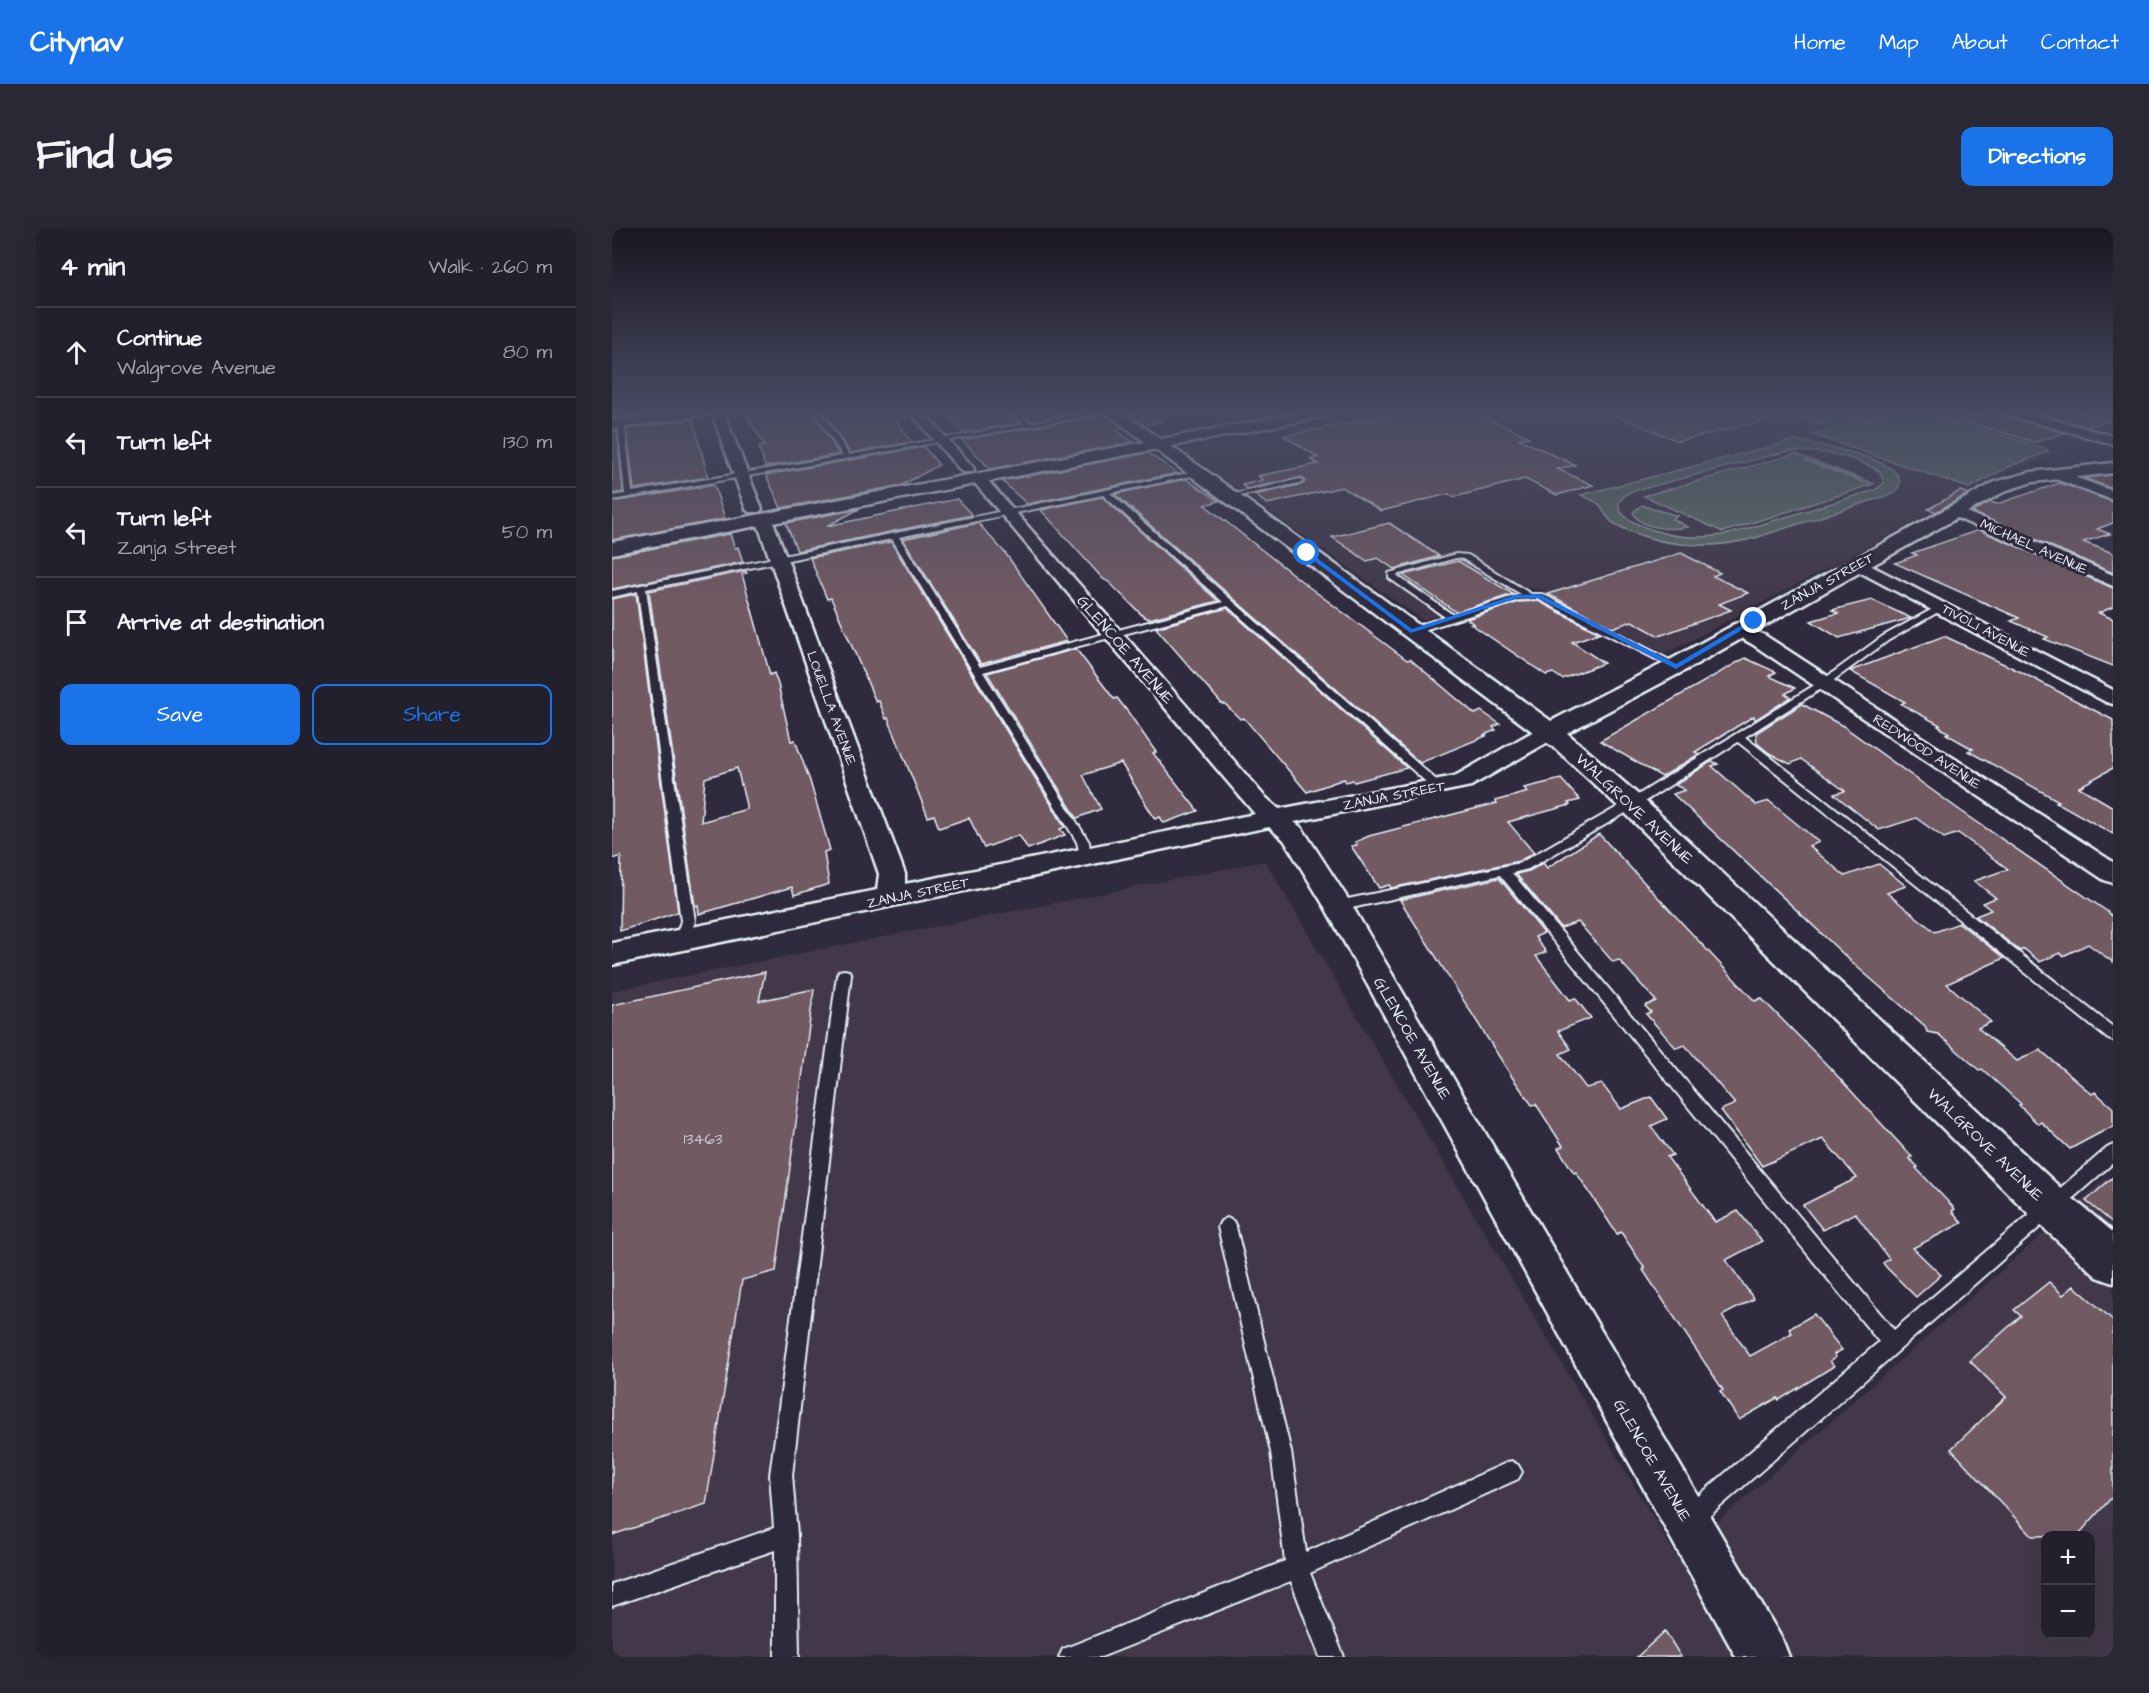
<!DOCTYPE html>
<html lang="en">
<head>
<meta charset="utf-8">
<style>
  :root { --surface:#23202e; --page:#2b2836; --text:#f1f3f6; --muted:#a3a3aa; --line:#403e4a; --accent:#1a73e8 }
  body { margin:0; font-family:"Architects Daughter",sans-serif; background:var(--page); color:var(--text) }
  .controls { position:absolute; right:18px; bottom:18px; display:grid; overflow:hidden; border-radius:12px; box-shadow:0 6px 24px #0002 }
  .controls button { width:54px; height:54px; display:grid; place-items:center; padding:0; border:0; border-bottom:2px solid var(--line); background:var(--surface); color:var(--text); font:30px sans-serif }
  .stop { position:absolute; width:18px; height:18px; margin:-14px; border:4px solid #1a73e8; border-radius:50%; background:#fff }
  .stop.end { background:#1a73e8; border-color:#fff; box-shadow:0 2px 6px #0008 }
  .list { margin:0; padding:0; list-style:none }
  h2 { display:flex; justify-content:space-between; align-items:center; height:78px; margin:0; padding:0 24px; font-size:26px }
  h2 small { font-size:20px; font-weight:400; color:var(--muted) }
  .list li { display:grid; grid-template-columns:39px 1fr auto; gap:18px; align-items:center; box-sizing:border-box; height:90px; padding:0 24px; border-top:2px solid var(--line) }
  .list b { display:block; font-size:22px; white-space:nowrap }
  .list p { margin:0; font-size:20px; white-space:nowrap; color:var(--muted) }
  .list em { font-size:20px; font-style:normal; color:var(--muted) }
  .actions { display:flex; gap:12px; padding:18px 24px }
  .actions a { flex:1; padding:14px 0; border:2px solid var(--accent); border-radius:12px; text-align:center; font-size:21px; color:var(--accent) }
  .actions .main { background:var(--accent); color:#fff }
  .icon { flex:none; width:33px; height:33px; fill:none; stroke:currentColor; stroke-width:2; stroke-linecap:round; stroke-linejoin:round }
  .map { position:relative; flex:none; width:1501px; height:1429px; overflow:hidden; border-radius:12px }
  header { display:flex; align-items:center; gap:36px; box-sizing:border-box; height:84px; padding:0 30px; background:var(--accent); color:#fff }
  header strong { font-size:28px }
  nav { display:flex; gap:33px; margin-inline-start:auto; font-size:21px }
  .intro { display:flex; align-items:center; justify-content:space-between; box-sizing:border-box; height:144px; padding:0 36px }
  h1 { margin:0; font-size:42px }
  .button { padding:15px 27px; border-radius:12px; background:var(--accent); color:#fff; font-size:21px; font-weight:700 }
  main { display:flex; gap:36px; padding:0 36px }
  aside { flex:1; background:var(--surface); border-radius:12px; box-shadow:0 6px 24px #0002 }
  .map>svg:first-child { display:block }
</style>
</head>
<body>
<header>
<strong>Citynav</strong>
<nav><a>Home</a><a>Map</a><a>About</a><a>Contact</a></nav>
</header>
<div class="intro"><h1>Find us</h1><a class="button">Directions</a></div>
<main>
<aside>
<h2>4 min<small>Walk · 260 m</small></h2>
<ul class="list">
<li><svg class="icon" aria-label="ahead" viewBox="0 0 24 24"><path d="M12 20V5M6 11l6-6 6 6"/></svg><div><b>Continue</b><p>Walgrove Avenue</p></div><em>80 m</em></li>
<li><svg class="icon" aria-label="left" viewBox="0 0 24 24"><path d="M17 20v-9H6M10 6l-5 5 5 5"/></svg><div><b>Turn left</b></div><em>130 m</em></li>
<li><svg class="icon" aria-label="left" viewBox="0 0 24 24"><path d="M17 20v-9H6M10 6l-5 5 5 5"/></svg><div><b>Turn left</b><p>Zanja Street</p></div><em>50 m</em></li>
<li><svg class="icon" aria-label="arrive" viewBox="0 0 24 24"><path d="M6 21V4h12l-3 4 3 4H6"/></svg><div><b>Arrive at destination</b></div></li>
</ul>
<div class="actions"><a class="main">Save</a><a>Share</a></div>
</aside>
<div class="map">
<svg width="1501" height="1429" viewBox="0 0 1501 1429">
  <rect width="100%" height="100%" fill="#2f2a3d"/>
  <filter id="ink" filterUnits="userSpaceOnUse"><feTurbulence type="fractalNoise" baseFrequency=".0167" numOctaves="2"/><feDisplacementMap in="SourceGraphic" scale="12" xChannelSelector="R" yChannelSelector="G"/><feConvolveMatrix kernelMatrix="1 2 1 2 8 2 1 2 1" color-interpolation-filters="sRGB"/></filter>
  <g filter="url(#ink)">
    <g fill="#433849" fill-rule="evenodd">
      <polygon points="772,183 1310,183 1450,225 1404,240 1057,424 1049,426 967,380 961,381 930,362 915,359 811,392 570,222"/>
      <path d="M653 633 1065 1330 1495 949 1501 953V1429H0V763ZM1434 1308H1478V1406H1434Z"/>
    </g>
    <g fill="#5e6f66" stroke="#a3b0af" stroke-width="1.5" fill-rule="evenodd">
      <polygon points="1168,183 1255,183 1255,187 1211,197"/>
      <polygon points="1286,183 1304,183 1433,220 1436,224 1398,238 1357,260 1199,206"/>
      <path d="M1184 212C1204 218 1311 231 1283 265L1146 309C1100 323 1045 319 1003 296 995 291 993 285 988 278 985 273 975 270 969 267ZM1176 223C1208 223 1240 226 1268 244L1272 255 1263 262 1121 305C1103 309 1084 310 1066 308 1049 306 980 287 1018 264Z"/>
      <polygon points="1183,226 1263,256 1191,232 1259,257 1111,304 1032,268"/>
      <path d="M1030 277C1043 283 1053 283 1065 288L1060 291 1076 299C1060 302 1028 302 1021 284Z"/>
    </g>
    <g fill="#725a64" stroke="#e8f1f8" stroke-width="1.5" fill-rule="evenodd">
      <polygon points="132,183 200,183 227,226 153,239 147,219 153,218"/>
      <polygon points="211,183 247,183 248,187 278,183 300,214 238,225"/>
      <polygon points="332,183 396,183 408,195 351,205"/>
      <polygon points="407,183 477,183 420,193"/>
      <polygon points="525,183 551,183 552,193 532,197 517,187"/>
      <polygon points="801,183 859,183 917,209 907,211 963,237 945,241 981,257 945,267 913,251 842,269 836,266 769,283 730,259 655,276 643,267 691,256 693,253 690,249 635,261 630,257 651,252 646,248 706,236 698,231 706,229 672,208"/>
      <polygon points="993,183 1160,183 1161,191 1066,213"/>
      <polygon points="1381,183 1388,183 1391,188 1453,205 1423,214 1347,192"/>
      <polygon points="1417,183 1464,183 1497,192 1475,199"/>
      <polygon points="493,187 512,201 504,202 521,214 378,241 350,212"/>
      <polygon points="81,191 96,249 22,261 15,201"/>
      <polygon points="0,203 5,203 11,264 0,266"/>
      <polygon points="312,219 327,237 290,257 169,280 154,247"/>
      <polygon points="536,225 565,245 415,276 390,253"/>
      <polygon points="1501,247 1501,261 1473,250"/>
      <polygon points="574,251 607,273 593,277 697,359 795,432 798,431 863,486 869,483 888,496 881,499 884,502 872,507 874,508 808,535 503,266"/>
      <polygon points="1448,255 1501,274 1501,295 1485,301 1498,306 1471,314 1501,325 1501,345 1360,284 1378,274 1385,276"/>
      <polygon points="102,257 113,291 0,312 0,274"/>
      <polygon points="1348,263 1356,266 1324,284 1316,281"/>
      <polygon points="490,269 606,373 537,391 532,389 497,354 491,351 429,282"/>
      <polygon points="345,271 360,287 185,323 174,295 247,281 215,298"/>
      <polygon points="366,295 394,326 455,413 369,436 291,311"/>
      <polygon points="777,295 827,328 782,341 766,330 755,333 720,309"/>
      <polygon points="1367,302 1501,360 1501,379 1487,385 1501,391 1501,438 1432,411 1436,409 1399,393 1407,390 1283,335 1305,327 1300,325"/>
      <polygon points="118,306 123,320 126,319 131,334 0,361 0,328"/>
      <polygon points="279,314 453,599 448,601 453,607 416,621 407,607 372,620 357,590 327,600 322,587 316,589 276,490 274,491 267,473 264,474 219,370 215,371 198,330"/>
      <polygon points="1069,325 1108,345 1101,348 1136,365 1107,376 1119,382 1047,408 1020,393 1000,400 936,366"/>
      <polygon points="846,333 901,366 844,384 791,347"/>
      <path d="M134 343 135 345 130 346 158 447 162 445 166 456 179 513 183 512 198 553 218 622 212 624 217 656 182 667 180 659 87 686 86 677 83 678 37 363ZM125 540 135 581 89 594 93 550Z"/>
      <polygon points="24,366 66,684 8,703 9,628 0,631 0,371"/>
      <polygon points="1260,372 1299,390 1227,410 1199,393 1226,385 1220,382"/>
      <polygon points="926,373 987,405 960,414 992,435 950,451 941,445 934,447 859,396 862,396 855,391 907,374"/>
      <polygon points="615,380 795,540 742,554 741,552 734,554 732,551 695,564 632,490 628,491 613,476 610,476 544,400"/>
      <polygon points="1332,408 1409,444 1501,492 1501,540 1467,559 1501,579 1501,606 1444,574 1447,573 1356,523 1361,521 1334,506 1337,505 1326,498 1328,497 1289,476 1293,474 1238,443"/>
      <polygon points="464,421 502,471 505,470 516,484 544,524 541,525 586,583 552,595 548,589 543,591 509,535 471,547 489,581 465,590 375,445"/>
      <polygon points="1133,430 1164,444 1157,448 1183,460 1173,466 1179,469 1143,492 1142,488 1083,524 1087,526 1050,549 988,513"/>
      <polygon points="1190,476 1231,498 1349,583 1496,684 1501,689 1501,734 1476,716 1451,728 1448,725 1428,734 1412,721 1408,723 1364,688 1379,682 1370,675 1384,670 1362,653 1396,641 1346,605 1332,610 1304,590 1267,602 1222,566 1233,563 1189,531 1178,536 1157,525 1145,515 1144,505"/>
      <polygon points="1100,533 1106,536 1100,538 1144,577 1157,573 1207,614 1197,618 1233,648 1267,636 1294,658 1275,665 1323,704 1347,695 1392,730 1335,756 1379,794 1366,800 1405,833 1428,822 1480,866 1483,864 1501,880 1501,898 1458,921 1429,894 1426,896 1407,877 1409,876 1370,841 1367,842 1326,806 1315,804 1313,798 1244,738 1061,566 1073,562 1063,557"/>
      <polygon points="949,551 968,572 956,575 958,577 896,594 922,625 907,633 779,660 777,657 767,660 739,618 745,617 743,614 757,608 885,575 883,573 916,564 912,560"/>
      <polygon points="987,606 1138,768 1143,773 1149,770 1218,840 1300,929 1297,930 1306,939 1304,940 1343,981 1340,983 1350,995 1301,1020 1329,1047 1304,1069 1274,1039 1271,1035 1277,1031 1243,985 1211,1002 1191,977 1245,950 1211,911 1150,938 1109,882 1123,876 1073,817 1064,820 1034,786 1039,784 1033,778 1044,773 1007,732 1001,734 966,694 949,700 904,646 917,643 931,635 935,640"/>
      <polygon points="887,650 932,705 923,709 934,724 924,728 958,772 963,770 979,790 946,803 959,821 948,826 974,860 990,856 1009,881 1039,869 1055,891 1039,898 1061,927 1055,929 1103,994 1126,983 1150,1013 1114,1032 1142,1071 1110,1088 1138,1128 1180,1105 1177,1101 1202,1086 1230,1122 1222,1126 1224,1129 1218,1133 1222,1138 1167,1172 1165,1170 1127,1192 1108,1163 1111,1162 1031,1042 1033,1041 1009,1004 1005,1006 964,944 962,945 946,920 951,918 924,876 920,877 900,849 788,672"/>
      <polygon points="153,744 147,773 202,761 164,1043 130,1052 94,1276 0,1307 0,777"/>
      <polygon points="1501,949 1501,995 1474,973"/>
      <polygon points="1437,1054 1451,1067 1462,1058 1501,1092 1501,1268 1466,1307 1420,1308 1339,1221 1394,1169 1358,1133 1409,1088 1402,1082"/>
      <polygon points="1053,1403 1069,1429 1025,1429"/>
    </g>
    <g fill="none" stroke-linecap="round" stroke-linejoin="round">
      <defs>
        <g id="lane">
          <polygon points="5,183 11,183 20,264 231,228 202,183 208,183 237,227 413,196 398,183 404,183 419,195 490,183 502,183 0,272 0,268 13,266"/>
          <polygon points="511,183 523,183 503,188 500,186"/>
          <path d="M587 243 589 246 498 265 830 557V561H822L616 378 371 444 477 614 479 629 473 633 469 632 465 614 280 311 34 361 83 693 75 716H65L63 712 69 693 26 363 0 369V363ZM491 267 611 374 368 439 287 309Z"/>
          <polygon points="689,251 691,254 618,270 614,268"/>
          <path d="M844 326 856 327 919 366H930L1069 438 1061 440 926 371 907 372 802 405H796V401L833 389 777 350V345ZM844 330 851 331 909 366 841 387 784 347Z"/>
          <polygon points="1328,377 1335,379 1277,412 1215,457 1133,509 1501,799 1501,813 1496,811 1126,514 1024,579 916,641 900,645 1282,1102 1495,920 1501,917 1501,935 1086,1298 1078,1301 1070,1298 1067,1290 1070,1282 1267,1114 888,647 726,683 720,678 726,673 908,635 1016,573 1209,453 1271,408"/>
          <polygon points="232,742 237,743 239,747 180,1247 185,1307 187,1429 163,1429 163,1322 0,1378 0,1356 162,1300 158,1247 225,747 227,743"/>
          <polygon points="615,990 621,993 624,999 679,1224 694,1324 899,1233 906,1237 910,1244 906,1251 698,1345 732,1429 708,1429 679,1353 489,1429 447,1429 451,1421 673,1333 659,1224 606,999 609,993"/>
        </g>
        <g id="street">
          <polygon points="69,183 111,183 150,281 147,284 137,284 134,281 99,183 93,187 0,201 0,193"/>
          <polygon points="297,183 310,183 360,238 362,241 360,244 350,244"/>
          <polygon points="652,183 667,183 668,185 662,189"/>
          <polygon points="1390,183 1409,183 1501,208 1501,216 1392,186"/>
          <polygon points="1443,242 1501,263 1501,272 1438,249 1436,246"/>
          <path d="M366 246 371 247C464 354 560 459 652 568L667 581 843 548 929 499 937 497 945 499 948 504 945 509 859 558 682 594 690 600 736 671 1170 1411 1177 1429H1124L714 681 672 612 657 599 0 737V715L265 662 267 646 144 291 152 286 160 291 293 646V656L643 586 361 253 359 250 361 247Z"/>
          <polygon points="1343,279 1501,347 1501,358 1338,287 1335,284 1338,281"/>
          <polygon points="1246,331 1501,462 1501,476 1494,474 1240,340 1238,336 1240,332"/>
          <polygon points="1127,395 1154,408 1501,634 1501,655 1492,652 1140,416 1120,405 1118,401 1120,397"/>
        </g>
        <polygon id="secondary" points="492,183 508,183 593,242 939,493 1056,433 1383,254 1419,244 1501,235 1501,245 1421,254 1395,262 1072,443 955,505 1030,570 1453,964 1501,1004 1501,1055 1485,1049 1423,992 1010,582 945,522"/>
        <polygon id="primary" points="699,183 728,183 721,187 0,326 0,314"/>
      </defs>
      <use href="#lane" stroke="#e8f1f8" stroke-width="4"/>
      <use href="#street" stroke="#e8f1f8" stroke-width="5"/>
      <use href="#secondary" stroke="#e8f1f8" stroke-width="5"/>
      <use href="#primary" stroke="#e8f1f8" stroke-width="5"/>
      <use href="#lane" fill="#2f2a3d" fill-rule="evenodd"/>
      <use href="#street" fill="#2f2a3d" fill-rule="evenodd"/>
      <use href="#secondary" fill="#2f2a3d" fill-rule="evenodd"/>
      <use href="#primary" fill="#2f2a3d" fill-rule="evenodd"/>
    </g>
  </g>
  <linearGradient id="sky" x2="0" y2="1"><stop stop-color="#1a1722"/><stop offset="0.48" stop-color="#474a62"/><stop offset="1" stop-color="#474a62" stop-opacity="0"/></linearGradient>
  <rect width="1501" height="383" fill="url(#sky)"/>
  <polygon fill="#1a73e8" points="693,324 697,324 800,401 903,367 927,366 1064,436 1140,391 1145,393 1064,441 926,370 906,370 799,405 693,326"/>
  <g text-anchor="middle" stroke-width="6" stroke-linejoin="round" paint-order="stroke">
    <g font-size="14" fill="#e8f1f8" stroke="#2f2a3d">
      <text transform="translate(1422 318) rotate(24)" y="5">MICHAEL AVENUE</text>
      <text transform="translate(1215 353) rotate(-29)" y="5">ZANJA STREET</text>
      <text transform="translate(1374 402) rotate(28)" y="5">TIVOLI AVENUE</text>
      <text transform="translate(220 480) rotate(70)" y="5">LOUELLA AVENUE</text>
      <text transform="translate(1315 523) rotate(33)" y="5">REDWOOD AVENUE</text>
      <text transform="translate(782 567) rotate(-11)" y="5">ZANJA STREET</text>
      <text transform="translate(306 664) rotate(-12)" y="5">ZANJA STREET</text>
    </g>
    <g font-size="16" fill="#e8f1f8" stroke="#2f2a3d">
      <text transform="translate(514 421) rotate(49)" y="6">GLENCOE AVENUE</text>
      <text transform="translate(1023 580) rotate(43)" y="6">WALGROVE AVENUE</text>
      <text transform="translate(801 810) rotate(60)" y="6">GLENCOE AVENUE</text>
      <text transform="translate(1374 916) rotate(44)" y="6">WALGROVE AVENUE</text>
      <text transform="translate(1041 1232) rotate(60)" y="6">GLENCOE AVENUE</text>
    </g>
    <g font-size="16" fill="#cacbd3">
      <text x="91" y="916">13463</text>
    </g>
  </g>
</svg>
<div class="controls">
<button>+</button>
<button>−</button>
</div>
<div class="stop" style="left:695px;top:325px"></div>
<div class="stop end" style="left:1142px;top:393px"></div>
</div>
</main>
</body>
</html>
